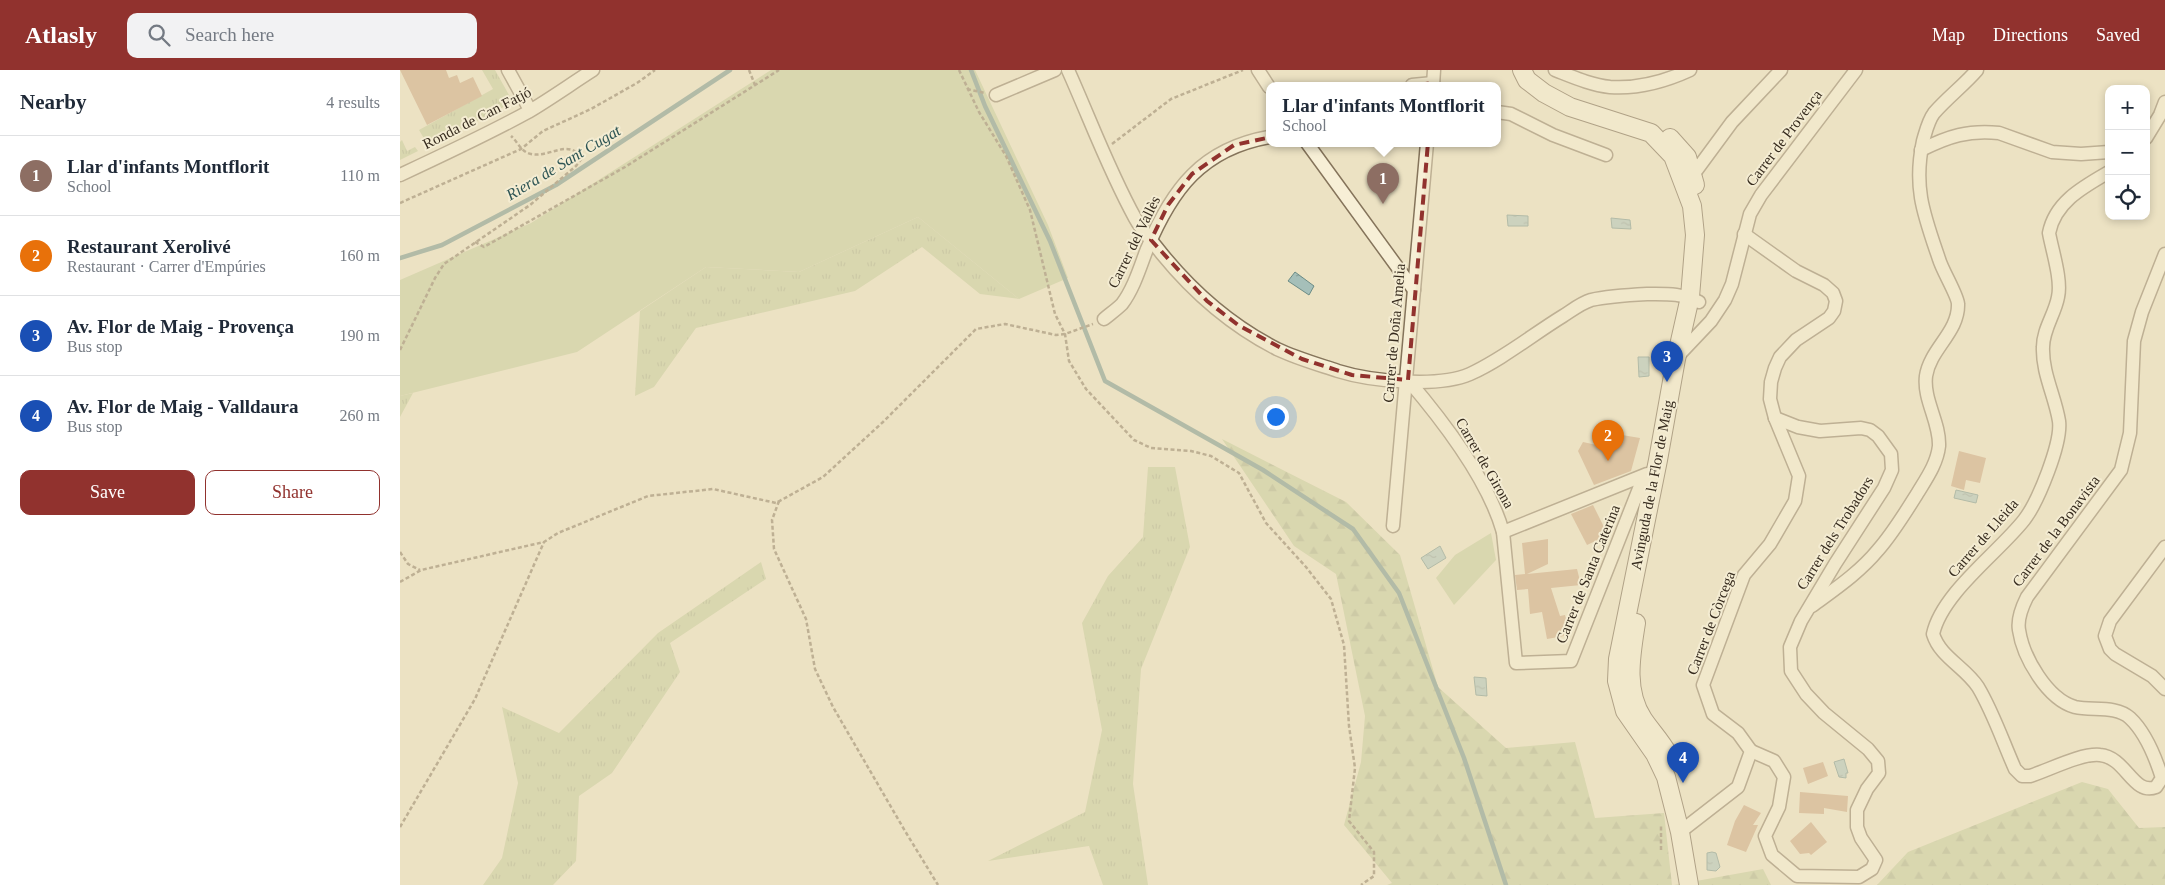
<!DOCTYPE html>
<html lang="en">
<head>
<meta charset="utf-8">
<style>
  :root { --surface:#fff; --page:#f2f2f3; --text:#1f2937; --muted:#747a83; --line:#e0e1e3; --accent:#91322e }
  body { margin:0; font-family:"Times New Roman",serif; background:var(--page); color:var(--text) }
  .controls { position:absolute; right:15px; top:15px; display:grid; overflow:hidden; border-radius:10px; box-shadow:0 2px 8px #0003 }
  .controls button { width:45px; height:45px; display:grid; place-items:center; padding:0; border:0; border-bottom:1px solid var(--line); background:var(--surface); color:var(--text); font:25px sans-serif }
  .you { position:absolute; left:875px; top:346px; width:18px; height:18px; margin:-12px; border:4px solid #fff; border-radius:50%; background:#1a73e8; box-shadow:0 0 0 8px #1a73e833 }
  .badge { display:grid; place-items:center; width:32px; height:32px; border-radius:50%; background:var(--accent); color:#fff; font-size:16px; font-weight:700 }
  .pin { position:absolute; translate:-50% -41px; filter:drop-shadow(0 1px 2px #0008) }
  .pin::after { content:''; position:absolute; top:26px; width:18px; height:15px; background:inherit; clip-path:polygon(0 0,100% 0,50% 100%) }
  .popup { position:absolute; left:866px; top:12px; width:235px; height:65px; box-sizing:border-box; display:grid; place-content:center; border-radius:10px; background:var(--surface); filter:drop-shadow(0 1px 4px #0005); font-size:16px; white-space:nowrap; color:var(--muted) }
  .popup b { font-size:19px; color:var(--text) }
  .popup::after { content:''; position:absolute; left:50%; top:100%; margin-left:-10px; border:10px solid transparent; border-top-color:var(--surface) }
  .list { margin:0; padding:0; list-style:none }
  h2 { display:flex; justify-content:space-between; align-items:center; height:65px; margin:0; padding:0 20px; font-size:21px }
  h2 small { font-size:16px; font-weight:400; color:var(--muted) }
  .list li { display:grid; grid-template-columns:32px 1fr auto; gap:15px; align-items:center; box-sizing:border-box; height:80px; padding:0 20px; border-top:1px solid var(--line) }
  .list b { display:block; font-size:19px; white-space:nowrap }
  .list p { margin:0; font-size:16px; white-space:nowrap; color:var(--muted) }
  .list em { font-size:16px; font-style:normal; color:var(--muted) }
  .actions { display:flex; gap:10px; padding:15px 20px }
  .actions a { flex:1; padding:11px 0; border:1px solid var(--accent); border-radius:10px; text-align:center; font-size:18px; color:var(--accent) }
  .actions .main { background:var(--accent); color:#fff }
  .icon { flex:none; width:28px; height:28px; fill:none; stroke:currentColor; stroke-width:2; stroke-linecap:round; stroke-linejoin:round }
  .map { position:relative; flex:none; width:1765px; height:815px; overflow:hidden }
  header { display:flex; align-items:center; gap:30px; box-sizing:border-box; height:70px; padding:0 25px; background:var(--accent); color:#fff }
  header strong { font-size:24px }
  nav { display:flex; gap:28px; margin-inline-start:auto; font-size:18px }
  .search { width:350px; height:45px; background:var(--page); display:flex; align-items:center; gap:12px; box-sizing:border-box; padding:0 18px; border-radius:10px; color:var(--muted); font-size:19px }
  main { display:flex }
  aside { flex:1; background:var(--surface) }
  .map>svg:first-child { display:block }
</style>
</head>
<body>
<header>
<strong>Atlasly</strong>
<div class="search"><svg class="icon" aria-label="search" viewBox="0 0 24 24"><circle cx="10" cy="10" r="6"/><path d="M15 15l6 6"/></svg>Search here</div>
<nav><a>Map</a><a>Directions</a><a>Saved</a></nav>
</header>
<main>
<aside>
<h2>Nearby<small>4 results</small></h2>
<ul class="list">
<li><span class="badge" style="background:#8d6e63">1</span><div><b>Llar d'infants Montflorit</b><p>School</p></div><em>110 m</em></li>
<li><span class="badge" style="background:#e8710a">2</span><div><b>Restaurant Xerolivé</b><p>Restaurant · Carrer d'Empúries</p></div><em>160 m</em></li>
<li><span class="badge" style="background:#1a4fb4">3</span><div><b>Av. Flor de Maig - Provença</b><p>Bus stop</p></div><em>190 m</em></li>
<li><span class="badge" style="background:#1a4fb4">4</span><div><b>Av. Flor de Maig - Valldaura</b><p>Bus stop</p></div><em>260 m</em></li>
</ul>
<div class="actions"><a class="main">Save</a><a>Share</a></div>
</aside>
<div class="map">
<svg width="1765" height="815" viewBox="0 0 1765 815">
  <defs>
    <pattern id="grass-tufts" width="24" height="20" patternUnits="userSpaceOnUse" patternTransform="scale(1.25)"><rect width="24" height="20" fill="#c1c998"/><path d="M3 7l-1-3M5 7V3M7 7l1-3M15 17l-1-3M17 17v-4M19 17l1-3" fill="none" stroke="#a6ad83"/></pattern>
    <pattern id="forest-firs" width="22" height="20" patternUnits="userSpaceOnUse" patternTransform="scale(1.25)"><rect width="22" height="20" fill="#c1c998"/><path d="M5 1l3.5 6h-7zM16 11l3.5 6h-7z" fill="#a6ad83"/></pattern>
    <pattern id="water-ripples" width="26" height="14" patternUnits="userSpaceOnUse" patternTransform="scale(1.25)"><rect width="26" height="14" fill="#a5bfb9"/><path d="M2 4q2-2 4 0t4 0M15 11q2-2 4 0t4 0" fill="none" stroke="#879b96"/></pattern>
  </defs>
  <rect width="100%" height="100%" fill="#ece2c3"/>
  <g fill="url(#grass-tufts)">
    <polygon points="82,0 95,0 113,32 29,77 19,60 93,19"/>
    <polygon points="2,70 7,81 15,77 18,81 0,90 0,72"/>
    <polygon points="518,147 619,229 580,224 522,177 455,221 296,258 254,317 235,326 240,241 306,197 399,202"/>
    <polygon points="13,323 0,347 0,326"/>
    <polygon points="748,397 775,397 790,477 741,599 733,714 748,815 703,815 689,776 588,791 685,742 702,660 682,553 708,506 743,467"/>
    <polygon points="361,492 366,509 270,573 280,602 212,703 179,726 176,791 153,815 83,815 102,788 118,713 102,637 159,663 258,563"/>
  </g>
  <g fill="url(#forest-firs)">
    <polygon points="822,369 946,432 1000,485 1038,617 1106,678 1175,672 1195,748 1264,743 1272,815 987,815 992,813 944,755 961,692 965,646 936,504 894,476"/>
    <polygon points="1682,712 1708,719 1739,758 1765,757 1765,815 1477,815 1508,782"/>
    <polygon points="1363,799 1371,815 1274,815"/>
  </g>
  <g fill="#c1c998">
    <polygon points="371,0 575,0 648,155 668,208 619,229 518,147 399,202 306,197 177,282 0,326 0,210 131,153"/>
    <polygon points="1091,463 1096,490 1054,535 1036,508 1055,485"/>
  </g>
  <g fill="url(#water-ripples)" stroke="#6c8c86">
    <polygon points="1107,145 1128,146 1128,156 1108,156"/>
    <polygon points="1211,148 1230,150 1231,159 1212,158"/>
    <polygon points="895,202 914,216 909,225 888,211"/>
    <polygon points="1238,287 1249,287 1249,306 1239,307"/>
    <polygon points="1556,420 1578,425 1576,433 1554,428"/>
    <polygon points="1040,476 1046,488 1028,499 1021,488"/>
    <polygon points="1074,607 1086,608 1087,626 1076,625"/>
    <polygon points="1444,689 1448,703 1446,703 1446,708 1439,707 1434,692"/>
    <polygon points="1312,782 1316,783 1320,797 1316,801 1307,800 1307,783"/>
  </g>
  <g fill="none" stroke-linecap="round" stroke-linejoin="round">
    <g stroke="#6c8c86" stroke-width="4.5">
      <polyline points="571,0 585,36 650,171 705,311 863,400 953,459 999,523 1064,688 1106,815"/>
      <polyline points="0,188 42,175 156,115 330,0"/>
    </g>
  </g>
  <g fill="#c89f7b">
    <polygon points="0,0 46,0 49,8 57,5 60,13 73,7 82,26 27,55"/>
    <polygon points="1204,362 1240,368 1231,401 1194,415 1178,381 1183,372 1201,376"/>
    <polygon points="1559,381 1586,388 1580,413 1566,410 1564,420 1551,416"/>
    <polygon points="1193,435 1208,465 1187,475 1171,444"/>
    <polygon points="1148,469 1148,494 1127,504 1177,499 1181,515 1151,518 1160,546 1165,545 1170,565 1147,569 1142,542 1130,544 1128,519 1117,520 1115,505 1125,504 1122,473"/>
    <polygon points="1423,692 1428,706 1408,714 1403,698"/>
    <polygon points="1400,722 1448,726 1447,742 1424,738 1424,744 1399,743"/>
    <polygon points="1344,735 1361,743 1353,755 1358,755 1346,782 1327,775 1335,751"/>
    <polygon points="1411,752 1427,772 1411,785 1409,783 1400,784 1390,771"/>
  </g>
  <g fill="none" stroke-linecap="round" stroke-linejoin="round">
    <defs>
      <g id="street">
        <polyline points="108,0 130,40"/>
        <path d="M668 0C690 49 709 101 735 148 742 161 753 172 762 184 793 222 832 256 877 279 896 288 917 294 938 301 970 311 1038 318 1070 304 1103 289 1132 265 1163 246 1171 241 1181 233 1191 230 1209 226 1229 225 1248 224 1266 224 1282 223 1299 232"/>
        <polyline points="858,0 869,17"/>
        <path d="M1155 0C1173 7 1191 15 1210 17 1237 19 1266 11 1290 0"/>
        <polyline points="1012,15 1033,13"/>
        <polyline points="1033,15 1034,0"/>
        <polyline points="596,25 655,0"/>
        <polyline points="1097,42 1111,44 1153,65 1206,85"/>
        <polyline points="1746,68 1760,45 1765,32"/>
        <polyline points="907,73 1014,220"/>
        <path d="M1521 80C1549 66 1568 60 1599 63L1652 82 1681 84 1709 82"/>
        <path d="M1709 102C1683 117 1655 132 1649 163 1652 180 1662 210 1658 227 1655 244 1643 259 1643 277 1642 303 1655 326 1659 351 1662 373 1638 432 1624 450 1598 483 1542 523 1533 564 1540 587 1565 597 1578 617 1593 642 1603 672 1615 699L1622 706H1630C1649 700 1681 683 1700 685 1726 687 1733 726 1756 717L1762 708C1756 689 1745 662 1730 648 1716 635 1692 641 1675 637 1647 629 1623 587 1619 560 1617 549 1622 537 1627 527L1721 400 1730 363 1734 271 1742 242 1765 184"/>
        <path d="M0 105C43 85 86 65 128 42 150 29 171 14 193 0"/>
        <polyline points="1290,109 1332,52 1381,0"/>
        <path d="M704 249C710 244 717 239 722 234 734 218 740 197 747 179 772 119 802 79 869 67"/>
        <polyline points="1276,288 1311,251 1325,230 1332,214 1350,144 1361,125 1456,0"/>
        <path d="M1008 310C1043 351 1088 409 1103 462L1116 593 1171 591 1244 406"/>
        <polyline points="993,456 1027,73"/>
        <polyline points="1103,462 1247,404"/>
        <polyline points="1765,477 1710,551 1705,566 1710,579 1715,584 1752,606 1765,619"/>
        <path d="M1412 536C1435 519 1459 503 1478 480 1493 463 1505 443 1517 424 1526 409 1537 394 1539 376 1540 352 1523 330 1526 306 1530 279 1559 262 1558 234 1558 226 1542 200 1539 189 1524 145 1513 118 1523 71 1526 61 1528 51 1534 43 1547 28 1564 15 1577 0"/>
        <polyline points="1351,681 1374,691 1384,707 1379,737 1365,766 1372,785 1397,806 1459,807 1472,799 1476,790 1461,768 1457,757 1457,740 1467,719 1479,703 1478,691 1468,679 1424,643 1406,624 1391,601 1390,577 1401,551 1435,494 1484,418 1492,400 1491,384 1478,366 1470,360 1461,358 1420,361 1398,357 1375,348"/>
        <polyline points="1280,762 1338,717 1351,681 1338,663 1313,644 1303,615 1344,505 1370,474 1395,431 1399,406 1375,348 1370,329 1371,312 1375,298 1380,287 1396,270 1429,248 1434,241 1436,231 1433,223 1424,215 1396,201 1344,164"/>
      </g>
      <g id="secondary">
        <polyline points="1122,0 1127,10 1144,23 1170,37 1251,63 1273,86 1292,136 1295,165 1290,227 1276,289 1258,390 1218,589 1217,611 1225,641 1255,684 1266,707 1280,762 1289,815"/>
        <polyline points="1270,68 1287,87 1295,115"/>
        <path d="M1236 553C1231 585 1224 620 1243 649 1251 661 1261 671 1268 684"/>
      </g>
    </defs>
    <use href="#street" stroke="#85745b" stroke-width="15"/>
    <use href="#secondary" stroke="#67553e" stroke-width="20"/>
    <g stroke="#85745b" stroke-width="2.5" stroke-dasharray="4 2.5" stroke-linecap="butt">
      <polyline points="349,0 355,15"/>
      <polyline points="559,0 579,42 606,86 630,140 655,244 665,264 669,291 686,319 734,370 751,378 791,381 811,386 839,403 866,453 906,497 931,529 944,575 949,656 955,698 949,751 974,782 974,806 961,815"/>
      <polyline points="567,19 585,23"/>
      <polyline points="712,74 771,29 843,0"/>
      <polyline points="0,133 121,79 143,61 191,39 237,13 255,0"/>
      <polyline points="75,172 84,177 225,97 379,0"/>
      <path d="M0 280 35 208 44 194 130 135 176 96 182 88C168 68 150 88 131 84 121 82 118 72 111 66"/>
      <polyline points="379,431 372,450 374,479 406,549 415,599 433,637 505,761 538,815"/>
      <polyline points="0,482 8,494 20,500"/>
      <polyline points="0,512 21,500 144,472 158,463 248,426 313,419 376,433 423,407 483,352 576,259 605,254 656,265 665,264 693,254"/>
      <polyline points="0,757 75,629 144,472"/>
      <polyline points="1261,780 1261,756"/>
    </g>
    <use href="#street" stroke="#f7efd6" stroke-width="12"/>
    <use href="#secondary" stroke="#f7efd6" stroke-width="18"/>
  </g>
  <path d="M0 0H1765V815H0ZM1033 13 1008 310 952 305 902 289 838 255 807 231 751 170 768 135 792 104 834 75 956 49 1003 17Z" fill="#ece2c3" fill-opacity=".55" fill-rule="evenodd"/>
  <path fill="none" stroke="#91322e" stroke-width="4" stroke-dasharray="10 6" stroke-linejoin="round" d="M1033 13 1008 310 952 305 902 289 838 255 807 231 751 170 768 135 792 104 834 75 956 49 1003 17Z"/>
  <g text-anchor="middle" stroke-width="4" stroke-linejoin="round" paint-order="stroke">
    <g font-size="15" fill="#362b1e" stroke="#f4ecd2">
      <text transform="translate(77 48) rotate(-27)" y="5">Ronda de Can Fatjó</text>
      <text transform="translate(1384 68) rotate(-53)" y="5">Carrer de Provença</text>
      <text transform="translate(734 172) rotate(-64)" y="5">Carrer del Vallès</text>
      <text transform="translate(994 263) rotate(-85)" y="5">Carrer de Doña Amelia</text>
      <text transform="translate(1085 393) rotate(60)" y="5">Carrer de Girona</text>
      <text transform="translate(1252 415) rotate(-79)" y="5">Avinguda de la Flor de Maig</text>
      <text transform="translate(1656 461) rotate(-53)" y="5">Carrer de la Bonavista</text>
      <text transform="translate(1435 463) rotate(-58)" y="5">Carrer dels Trobadors</text>
      <text transform="translate(1583 468) rotate(-49)" y="5">Carrer de Lleida</text>
      <text transform="translate(1188 504) rotate(-68)" y="5">Carrer de Santa Caterina</text>
      <text transform="translate(1311 553) rotate(-69)" y="5">Carrer de Còrcega</text>
    </g>
    <g font-size="16" font-style="italic" fill="#2e5554" stroke="#f4ecd2">
      <text transform="translate(163 92) rotate(-31)" y="6">Riera de Sant Cugat</text>
    </g>
  </g>
</svg>
<div class="controls">
<button>+</button>
<button>−</button>
<button><svg class="icon" aria-label="locate" viewBox="0 0 24 24"><circle cx="12" cy="12" r="6"/><path d="M12 2v4M12 18v4M2 12h4M18 12h4"/></svg></button>
</div>
<div class="you"></div>
<div class="pin badge" style="left:983px;top:134px;background:#8d6e63">1</div>
<div class="popup"><b>Llar d'infants Montflorit</b>School</div>
<div class="pin badge" style="left:1208px;top:391px;background:#e8710a">2</div>
<div class="pin badge" style="left:1267px;top:312px;background:#1a4fb4">3</div>
<div class="pin badge" style="left:1283px;top:713px;background:#1a4fb4">4</div>
</div>
</main>
</body>
</html>
